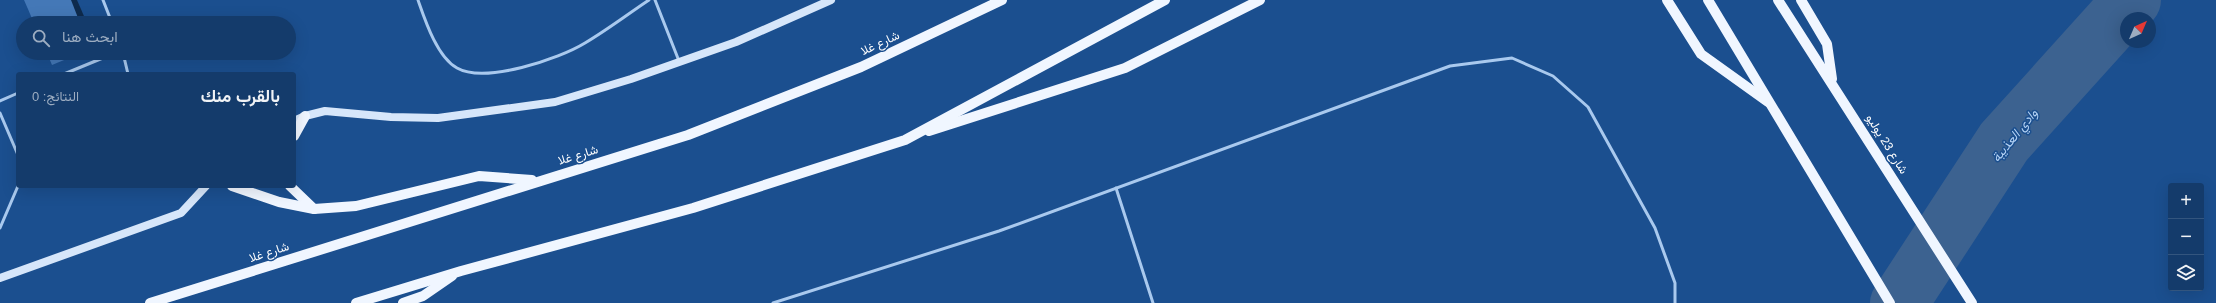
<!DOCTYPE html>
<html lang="ar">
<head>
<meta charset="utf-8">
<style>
  :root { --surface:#143b6b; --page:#214673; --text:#f1f3f6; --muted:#9dadc1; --line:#33557e }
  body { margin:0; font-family:Arial,Vazirmatn,sans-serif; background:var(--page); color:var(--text); direction:rtl }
  .controls { position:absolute; right:12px; bottom:12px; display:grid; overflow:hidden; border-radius:4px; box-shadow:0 4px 16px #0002 }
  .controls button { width:36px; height:36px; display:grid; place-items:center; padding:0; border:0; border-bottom:1px solid var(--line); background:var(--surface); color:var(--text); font:20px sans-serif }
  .compass { position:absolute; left:2120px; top:12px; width:36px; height:36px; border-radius:50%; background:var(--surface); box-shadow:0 4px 16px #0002; rotate:44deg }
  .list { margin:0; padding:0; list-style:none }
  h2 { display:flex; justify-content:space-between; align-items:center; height:52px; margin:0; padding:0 16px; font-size:17px }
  h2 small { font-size:13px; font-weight:400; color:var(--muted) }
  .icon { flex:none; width:22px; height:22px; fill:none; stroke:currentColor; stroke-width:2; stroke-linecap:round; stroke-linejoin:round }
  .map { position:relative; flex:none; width:2216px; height:303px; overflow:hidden; direction:ltr }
  .search { position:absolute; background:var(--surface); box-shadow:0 4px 16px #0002; left:16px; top:16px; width:280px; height:44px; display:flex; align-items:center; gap:10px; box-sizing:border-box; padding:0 14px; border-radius:22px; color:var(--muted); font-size:15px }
  .panel { position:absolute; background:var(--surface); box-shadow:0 4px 16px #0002; left:16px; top:72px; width:280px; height:116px; border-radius:4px; direction:rtl }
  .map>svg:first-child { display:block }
</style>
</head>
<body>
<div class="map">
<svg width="2216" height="303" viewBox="0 0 2216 303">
  <rect width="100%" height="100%" fill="#1b4f8f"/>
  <polygon fill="#0007" points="25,0 77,0 87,23 35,23"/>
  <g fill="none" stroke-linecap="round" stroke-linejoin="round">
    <polyline stroke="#3c6290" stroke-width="58" points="1899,303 2004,142 2132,0"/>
  </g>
  <g fill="#4478b7">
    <polygon points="24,0 71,0 80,23 34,23"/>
    <polygon points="47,53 81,53 52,65"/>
  </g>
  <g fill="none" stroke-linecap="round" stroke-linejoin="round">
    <g stroke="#a9c9ee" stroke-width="3">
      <polyline points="103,0 112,23"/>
      <path d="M418 0C425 20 437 57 457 68 485 84 559 59 585 43 607 30 628 14 649 0"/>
      <polyline points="655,0 679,61"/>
      <polyline points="123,53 128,74"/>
      <polyline points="64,74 115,53"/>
      <polyline points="0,101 18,93"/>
      <polyline points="0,113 18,155"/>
      <polyline points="1116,188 1153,303"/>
      <polyline points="0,228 18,186"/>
      <polyline points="773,303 999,231 1450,66 1512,58 1553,76 1588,107 1655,228 1675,283 1675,303"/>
    </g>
    <g stroke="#d6e6fa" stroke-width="8">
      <polyline points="294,121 305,116 325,111 391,117 438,118 555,102 631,79 736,42 831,0"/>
      <polyline points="0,278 181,213 206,186"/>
    </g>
    <g stroke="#f0f6ff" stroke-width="10">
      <polyline points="1667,0 1701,54 1768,102"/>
      <polyline points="1708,0 1890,303"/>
      <polyline points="1778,0 1972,303"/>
      <polyline points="1801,0 1827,44 1832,79"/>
      <polyline points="929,131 1125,68 1260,0"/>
      <polyline points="294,136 305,116"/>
      <polyline points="232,186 279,202 314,209 356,206 479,176 532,180"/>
      <polyline points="290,186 314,209"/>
      <polyline points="150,303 688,135 861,67 1002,0"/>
      <polyline points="356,303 461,271 693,208 905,140 1165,0"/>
      <polyline points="403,303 423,296 452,276"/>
    </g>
  </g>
  <g text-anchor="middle" stroke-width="3" stroke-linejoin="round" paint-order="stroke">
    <g font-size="12" fill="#fff" stroke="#1b4f8f">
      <text transform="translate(880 43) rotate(-25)" y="4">شارع غلا</text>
      <text transform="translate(1887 144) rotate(58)" y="4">شارع 23 يوليو</text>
      <text transform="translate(578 155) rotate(-17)" y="4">شارع غلا</text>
      <text transform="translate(269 252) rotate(-18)" y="4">شارع غلا</text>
    </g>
    <g font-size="13" font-style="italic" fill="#b5d3f5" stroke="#1b4f8f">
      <text transform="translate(2014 135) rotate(-51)" y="5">وادي العذيبة</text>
    </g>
  </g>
</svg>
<div class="controls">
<button>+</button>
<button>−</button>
<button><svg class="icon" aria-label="layers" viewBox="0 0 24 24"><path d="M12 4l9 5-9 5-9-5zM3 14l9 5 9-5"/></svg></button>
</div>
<svg class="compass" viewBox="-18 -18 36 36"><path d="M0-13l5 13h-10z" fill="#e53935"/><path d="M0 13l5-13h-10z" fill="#9dadc1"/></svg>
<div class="search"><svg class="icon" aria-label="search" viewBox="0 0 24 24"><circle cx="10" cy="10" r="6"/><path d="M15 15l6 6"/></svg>ابحث هنا</div>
<section class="panel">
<h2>بالقرب منك<small>النتائج: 0</small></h2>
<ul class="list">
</ul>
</section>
</div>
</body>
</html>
